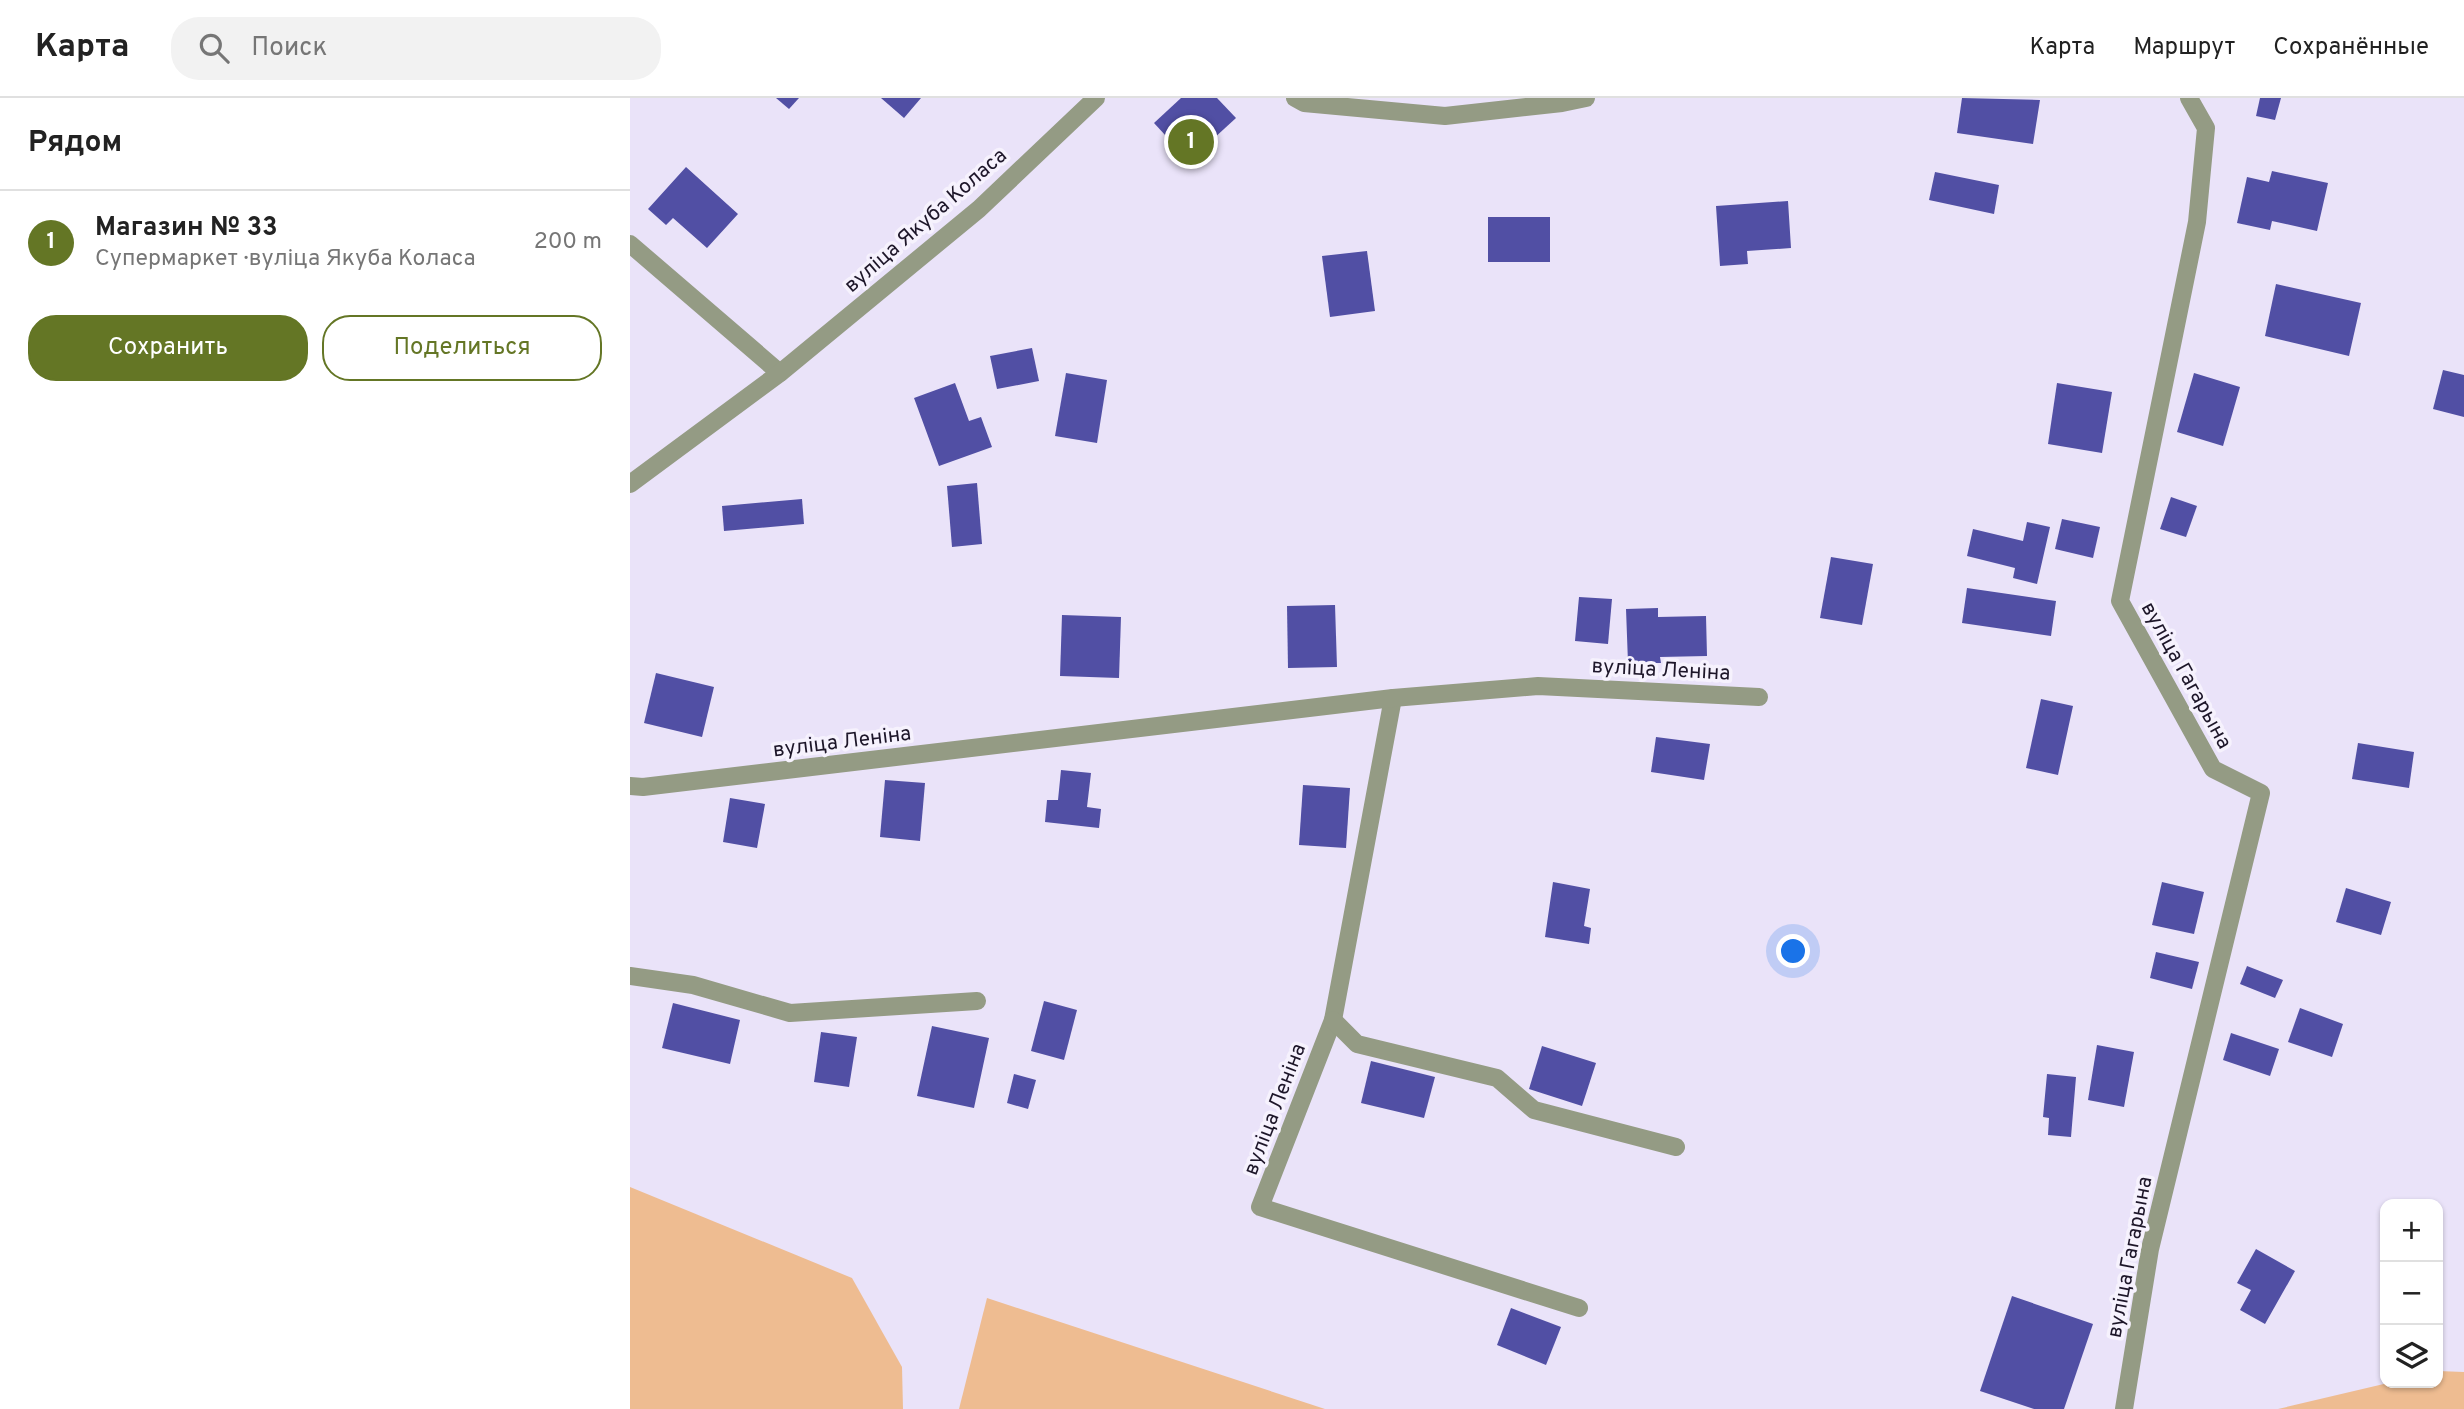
<!DOCTYPE html>
<html lang="ru">
<head>
<meta charset="utf-8">
<style>
  :root { --surface:#fff; --page:#f2f2f2; --text:#222; --muted:#767676; --line:#e0e0e0; --accent:#647625 }
  body { margin:0; font-family:Overpass,sans-serif; background:var(--page); color:var(--text) }
  .controls { position:absolute; right:21px; bottom:21px; display:grid; overflow:hidden; border-radius:14px; box-shadow:0 2px 5px #0004 }
  .controls button { width:63px; height:63px; display:grid; place-items:center; padding:0; border:0; border-bottom:2px solid var(--line); background:var(--surface); color:var(--text); font:35px sans-serif }
  .you { position:absolute; left:1164px; top:854px; width:24px; height:24px; margin:-18px; border:5px solid #fff; border-radius:50%; background:#1a73e8; box-shadow:0 0 0 10px #1a73e833 }
  .badge { display:grid; place-items:center; width:46px; height:46px; border-radius:50%; background:var(--accent); color:#fff; font-size:23px; font-weight:700 }
  .pin { position:absolute; translate:-50% -50%; border:4px solid #fff; box-shadow:0 2px 7px #0006 }
  .list { margin:0; padding:0; list-style:none }
  h2 { display:flex; justify-content:space-between; align-items:center; height:91px; margin:0; padding:0 28px; font-size:30px }
  h2 small { font-size:23px; font-weight:400; color:var(--muted) }
  .list li { display:grid; grid-template-columns:46px 1fr auto; gap:21px; align-items:center; box-sizing:border-box; height:105px; padding:0 28px; border-top:2px solid var(--line) }
  .list b { display:block; font-size:26px; white-space:nowrap }
  .list p { margin:0; font-size:23px; white-space:nowrap; color:var(--muted) }
  .list em { font-size:23px; font-style:normal; color:var(--muted) }
  .actions { display:flex; gap:14px; padding:21px 28px }
  .actions a { flex:1; padding:16px 0; border:2px solid var(--accent); border-radius:28px; text-align:center; font-size:24px; color:var(--accent) }
  .actions .main { background:var(--accent); color:#fff }
  .icon { flex:none; width:38px; height:38px; fill:none; stroke:currentColor; stroke-width:2; stroke-linecap:round; stroke-linejoin:round }
  .map { position:relative; flex:none; width:1834px; height:1311px; overflow:hidden }
  header { display:flex; align-items:center; gap:42px; box-sizing:border-box; height:98px; padding:0 35px; background:var(--surface); border-bottom:2px solid var(--line) }
  header strong { font-size:33px }
  nav { display:flex; gap:38px; margin-inline-start:auto; font-size:24px }
  .search { width:490px; height:63px; background:var(--page); display:flex; align-items:center; gap:18px; box-sizing:border-box; padding:0 24px; border-radius:28px; color:var(--muted); font-size:26px }
  main { display:flex }
  aside { flex:1; background:var(--surface) }
  .map>svg:first-child { display:block }
</style>
</head>
<body>
<header>
<strong>Карта</strong>
<div class="search"><svg class="icon" aria-label="search" viewBox="0 0 24 24"><circle cx="10" cy="10" r="6"/><path d="M15 15l6 6"/></svg>Поиск</div>
<nav><a>Карта</a><a>Маршрут</a><a>Сохранённые</a></nav>
</header>
<main>
<aside>
<h2>Рядом<small></small></h2>
<ul class="list">
<li><span class="badge">1</span><div><b>Магазин № 33</b><p>Супермаркет · вуліца Якуба Коласа</p></div><em>200 m</em></li>
</ul>
<div class="actions"><a class="main">Сохранить</a><a>Поделиться</a></div>
</aside>
<div class="map">
<svg width="1834" height="1311" viewBox="0 0 1834 1311">
  <rect width="100%" height="100%" fill="#eae3f9"/>
  <g fill="#eebc91">
    <polygon points="0,1089 222,1180 272,1269 273,1311 0,1311"/>
    <polygon points="357,1200 695,1311 329,1311"/>
    <polygon points="1808,1273 1834,1274 1834,1311 1648,1311 1758,1285 1808,1285"/>
  </g>
  <g fill="#514fa4">
    <polygon points="146,0 169,0 159,11"/>
    <polygon points="251,0 291,0 274,20"/>
    <polygon points="551,0 587,0 606,20 559,63 524,25"/>
    <polygon points="1332,0 1410,2 1403,46 1327,35"/>
    <polygon points="1630,0 1651,0 1645,22 1626,18"/>
    <polygon points="56,69 108,116 77,150 43,120 36,127 18,111"/>
    <polygon points="1642,73 1698,85 1687,133 1642,123 1640,132 1607,125 1617,79 1639,84"/>
    <polygon points="1305,74 1369,87 1364,116 1299,102"/>
    <polygon points="1158,103 1161,150 1117,153 1118,166 1090,168 1086,108"/>
    <rect x="858" y="119" width="62" height="45"/>
    <polygon points="737,153 745,213 700,219 692,158"/>
    <polygon points="1646,186 1731,205 1719,258 1635,238"/>
    <polygon points="402,250 409,283 367,291 360,258"/>
    <polygon points="1813,272 1834,277 1834,319 1803,311"/>
    <polygon points="436,275 477,282 467,345 425,338"/>
    <polygon points="1564,275 1610,289 1593,348 1547,334"/>
    <polygon points="325,285 339,323 351,319 362,349 309,368 284,300"/>
    <polygon points="1427,285 1482,294 1472,355 1418,346"/>
    <polygon points="347,385 352,446 322,449 317,388"/>
    <polygon points="1541,399 1567,408 1556,439 1530,431"/>
    <polygon points="172,401 174,426 94,433 92,408"/>
    <polygon points="1432,421 1470,429 1463,460 1425,451"/>
    <polygon points="1397,424 1420,429 1407,486 1383,480 1385,470 1337,458 1343,431 1393,443"/>
    <polygon points="1201,459 1243,466 1232,527 1190,520"/>
    <polygon points="1337,490 1426,503 1421,538 1332,525"/>
    <polygon points="949,499 982,501 978,546 945,543"/>
    <polygon points="705,507 707,569 658,570 657,508"/>
    <polygon points="1028,510 1028,519 1076,518 1077,558 1030,559 1031,565 998,565 996,511"/>
    <polygon points="432,517 491,519 489,580 430,578"/>
    <polygon points="26,575 84,589 72,639 14,625"/>
    <polygon points="1411,601 1443,608 1428,677 1396,670"/>
    <polygon points="1026,639 1080,646 1074,682 1021,674"/>
    <polygon points="1728,645 1784,654 1779,690 1722,681"/>
    <polygon points="431,672 461,675 457,709 471,711 469,730 415,724 417,702 428,702"/>
    <polygon points="255,682 295,685 290,743 250,739"/>
    <polygon points="673,687 720,690 716,750 669,747"/>
    <polygon points="100,700 135,706 127,750 93,744"/>
    <polygon points="923,784 960,791 954,828 961,830 959,846 915,839"/>
    <polygon points="1532,784 1574,794 1564,836 1522,827"/>
    <polygon points="1716,790 1761,804 1751,837 1706,824"/>
    <polygon points="1526,854 1569,864 1562,891 1520,880"/>
    <polygon points="1617,868 1653,882 1645,900 1610,886"/>
    <polygon points="414,903 447,912 434,962 401,953"/>
    <polygon points="43,905 110,922 100,966 32,950"/>
    <polygon points="1670,910 1713,926 1702,959 1658,944"/>
    <polygon points="302,928 359,940 344,1010 287,998"/>
    <polygon points="191,934 227,939 219,989 184,984"/>
    <polygon points="1601,935 1649,951 1640,978 1593,962"/>
    <polygon points="1467,947 1504,954 1494,1009 1458,1002"/>
    <polygon points="912,948 966,965 952,1008 899,991"/>
    <polygon points="741,963 805,979 794,1020 731,1005"/>
    <polygon points="384,976 406,982 398,1011 377,1005"/>
    <polygon points="1417,976 1446,979 1441,1039 1418,1037 1419,1020 1413,1019"/>
    <polygon points="1626,1151 1665,1173 1635,1226 1610,1212 1621,1192 1607,1185"/>
    <polygon points="1382,1198 1463,1226 1434,1311 1404,1311 1350,1293"/>
    <polygon points="881,1210 931,1229 916,1267 867,1247"/>
  </g>
  <g fill="none" stroke-linecap="round" stroke-linejoin="round">
    <g stroke="#949b84" stroke-width="18">
      <polyline points="665,0 674,5 815,18 932,5 956,0"/>
      <polyline points="0,146 150,275"/>
      <polyline points="0,386 150,275 349,111 466,0"/>
      <polyline points="763,600 703,922 630,1109 949,1210"/>
      <polyline points="0,688 13,689 763,600 908,588 1129,599"/>
      <polyline points="0,878 63,887 160,915 347,903"/>
      <polyline points="703,922 727,946 867,980 904,1012 1046,1049"/>
      <polyline points="1494,1311 1520,1151 1631,695 1583,671 1490,503 1567,124 1576,30 1559,0"/>
    </g>
  </g>
  <g text-anchor="middle" stroke-width="7" stroke-linejoin="round" paint-order="stroke">
    <g font-size="21" fill="#1d1629" stroke="#f6f2fd">
      <text transform="translate(295 122) rotate(-41)" y="7">вуліца Якуба Коласа</text>
      <text transform="translate(1031 571) rotate(3)" y="7">вуліца Леніна</text>
      <text transform="translate(1557 577) rotate(61)" y="7">вуліца Гагарына</text>
      <text transform="translate(212 643) rotate(-7)" y="7">вуліца Леніна</text>
      <text transform="translate(644 1011) rotate(-69)" y="7">вуліца Леніна</text>
      <text transform="translate(1499 1159) rotate(-79)" y="7">вуліца Гагарына</text>
    </g>
  </g>
</svg>
<div class="controls">
<button>+</button>
<button>−</button>
<button><svg class="icon" aria-label="layers" viewBox="0 0 24 24"><path d="M12 4l9 5-9 5-9-5zM3 14l9 5 9-5"/></svg></button>
</div>
<div class="you"></div>
<div class="pin badge" style="left:561px;top:44px">1</div>
</div>
</main>
</body>
</html>
